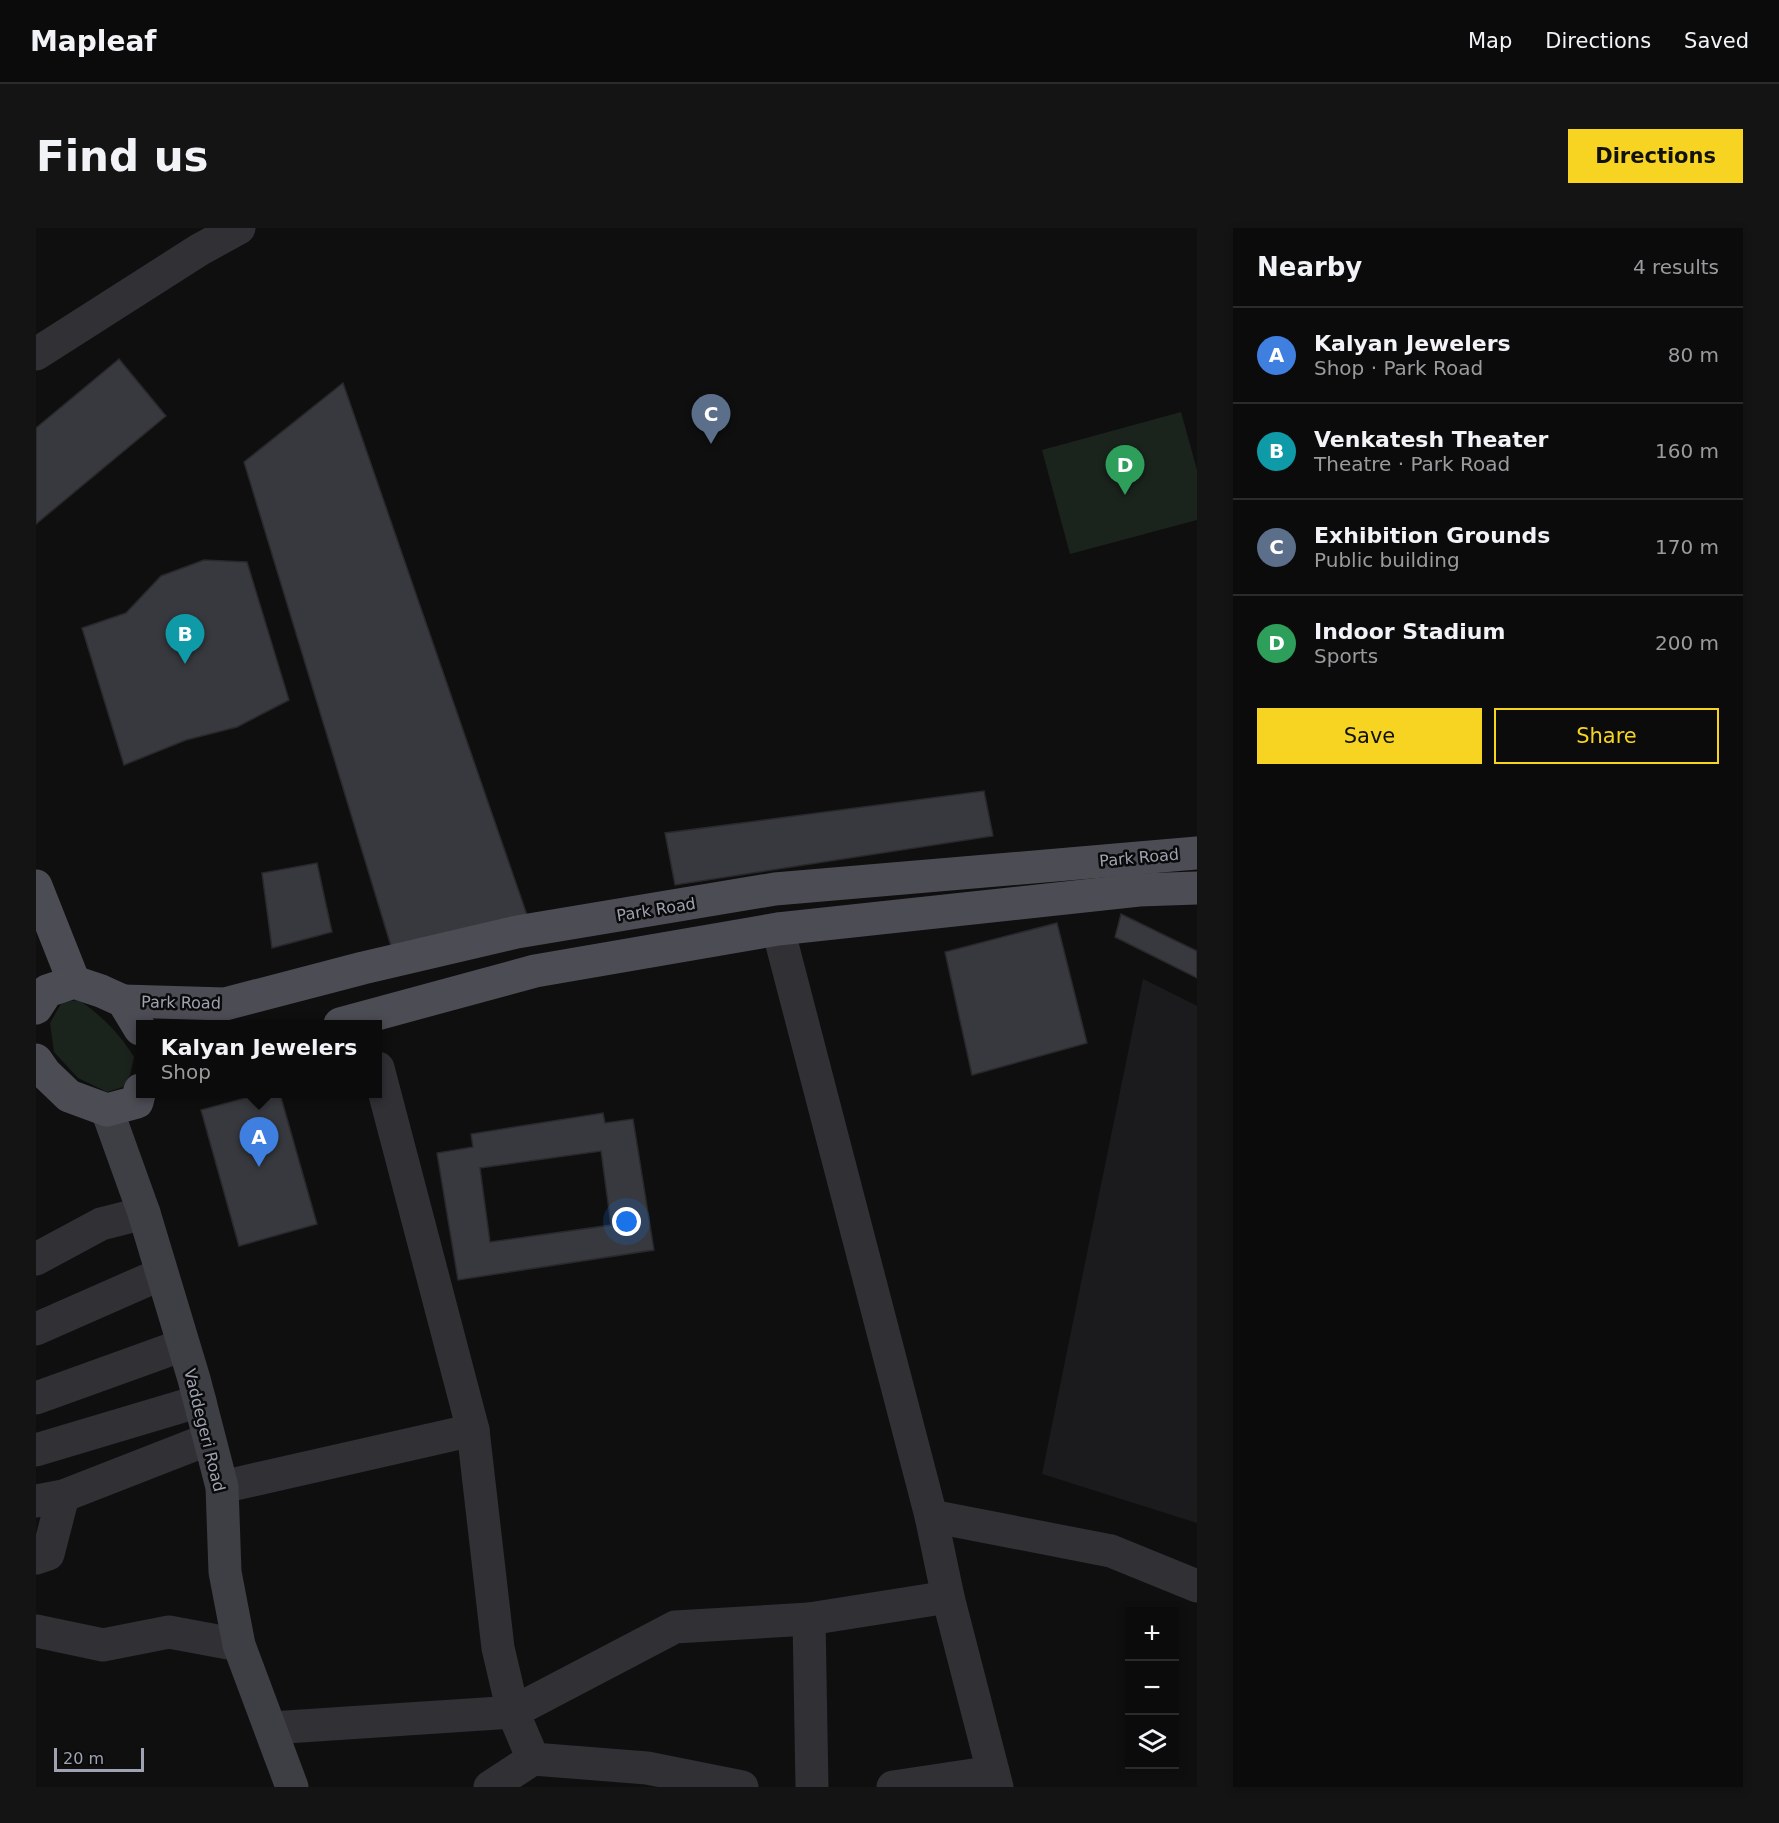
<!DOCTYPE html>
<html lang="en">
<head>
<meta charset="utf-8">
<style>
  :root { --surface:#0b0b0c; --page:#141415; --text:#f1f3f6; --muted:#9a9b9d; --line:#2b2b2d; --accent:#f6d421 }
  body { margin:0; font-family:"DejaVu Sans",sans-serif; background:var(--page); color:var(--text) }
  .controls { position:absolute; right:18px; bottom:18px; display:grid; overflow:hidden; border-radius:0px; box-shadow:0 3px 9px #0003 }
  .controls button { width:54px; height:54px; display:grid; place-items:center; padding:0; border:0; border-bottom:2px solid var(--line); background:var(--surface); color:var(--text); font:30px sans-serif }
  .scale { position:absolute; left:18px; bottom:15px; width:90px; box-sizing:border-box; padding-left:6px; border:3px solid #9fa2b2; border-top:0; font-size:16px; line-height:21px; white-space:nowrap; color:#9fa2b2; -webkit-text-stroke:4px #0a0a0b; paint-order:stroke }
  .you { position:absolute; left:591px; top:994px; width:21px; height:21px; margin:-15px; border:4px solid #fff; border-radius:50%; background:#1a73e8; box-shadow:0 0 0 9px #1a73e833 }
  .badge { display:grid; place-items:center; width:39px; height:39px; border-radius:50%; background:var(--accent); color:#fff; font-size:20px; font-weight:700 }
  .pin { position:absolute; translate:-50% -50px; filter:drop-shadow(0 2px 3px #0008) }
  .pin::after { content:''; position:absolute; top:32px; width:21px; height:18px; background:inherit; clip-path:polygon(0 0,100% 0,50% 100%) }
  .popup { position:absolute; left:100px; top:792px; width:246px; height:78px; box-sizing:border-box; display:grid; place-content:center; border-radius:0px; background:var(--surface); filter:drop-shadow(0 2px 4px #0005); font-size:20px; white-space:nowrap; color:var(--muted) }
  .popup b { font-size:22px; color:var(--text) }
  .popup::after { content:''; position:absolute; left:50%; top:100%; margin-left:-12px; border:12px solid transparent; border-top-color:var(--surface) }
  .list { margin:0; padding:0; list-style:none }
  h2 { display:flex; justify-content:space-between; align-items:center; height:78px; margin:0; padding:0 24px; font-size:26px }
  h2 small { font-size:20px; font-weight:400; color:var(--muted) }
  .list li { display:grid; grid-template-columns:39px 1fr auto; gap:18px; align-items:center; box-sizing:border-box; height:96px; padding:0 24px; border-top:2px solid var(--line) }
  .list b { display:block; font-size:22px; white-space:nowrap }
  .list p { margin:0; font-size:20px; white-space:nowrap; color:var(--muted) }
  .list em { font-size:20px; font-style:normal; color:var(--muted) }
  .actions { display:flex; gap:12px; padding:18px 24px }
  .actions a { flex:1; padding:14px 0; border:2px solid var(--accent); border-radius:0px; text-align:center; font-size:21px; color:var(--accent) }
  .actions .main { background:var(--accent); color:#111 }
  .icon { flex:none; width:33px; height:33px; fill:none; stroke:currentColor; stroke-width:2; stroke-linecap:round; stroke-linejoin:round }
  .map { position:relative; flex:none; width:1161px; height:1559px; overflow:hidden; border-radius:0px }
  header { display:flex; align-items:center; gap:36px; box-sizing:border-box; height:84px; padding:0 30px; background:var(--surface); border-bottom:2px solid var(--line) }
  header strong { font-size:28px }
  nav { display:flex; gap:33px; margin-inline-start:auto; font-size:21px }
  .intro { display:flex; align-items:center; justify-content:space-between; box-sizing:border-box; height:144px; padding:0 36px }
  h1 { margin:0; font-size:42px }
  .button { padding:15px 27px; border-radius:0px; background:var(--accent); color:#111; font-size:21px; font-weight:700 }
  main { display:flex; gap:36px; padding:0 36px }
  aside { flex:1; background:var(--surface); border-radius:0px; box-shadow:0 3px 9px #0003 }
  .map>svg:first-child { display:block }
</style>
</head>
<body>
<header>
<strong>Mapleaf</strong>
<nav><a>Map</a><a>Directions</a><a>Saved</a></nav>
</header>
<div class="intro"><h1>Find us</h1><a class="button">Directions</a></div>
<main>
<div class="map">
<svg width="1161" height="1559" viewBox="0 0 1161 1559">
  <rect width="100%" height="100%" fill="#0f0f10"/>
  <polygon fill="#1b1b1d" points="1107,751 1161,778 1161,1295 1006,1246"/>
  <g fill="#1b231d">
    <polygon points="1145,184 1161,242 1161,292 1034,326 1006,222"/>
    <path d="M43 772C67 789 82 804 98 829L94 847 87 859 71 864 42 850 18 824 14 795 26 774Z"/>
  </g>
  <g fill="#38393e" stroke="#29292c" stroke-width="1.5" fill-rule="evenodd">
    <polygon points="83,131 130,188 0,296 0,200"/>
    <polygon points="307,155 491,687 355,718 208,234"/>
    <polygon points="168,332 211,334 253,472 201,499 150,512 88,537 46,400 90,385 125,348"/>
    <polygon points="948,563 957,608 639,657 629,605"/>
    <polygon points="281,635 296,704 236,720 226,645"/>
    <polygon points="1085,686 1161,723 1161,750 1079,709"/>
    <polygon points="1021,695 1051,815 936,847 909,724"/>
    <polygon points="224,866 244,866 281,996 203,1018 165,882"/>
    <path d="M567 885 569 895 597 891 618 1022 422 1052 401 925 437 919 435 906ZM565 923 575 997 454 1014 444 940Z"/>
  </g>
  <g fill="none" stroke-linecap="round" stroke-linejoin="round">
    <g stroke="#303035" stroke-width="33">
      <polyline points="0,126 163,22 203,0"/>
      <polyline points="742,701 895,1288 1075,1323 1161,1358"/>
      <polyline points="0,1031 65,996 108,985"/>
      <polyline points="0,1101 125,1046"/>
      <polyline points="0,1170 147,1117"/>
      <polyline points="437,1202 462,1420 477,1484 497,1531 454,1559"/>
      <polyline points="0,1222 164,1173"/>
      <polyline points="186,1259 437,1202 342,840"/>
      <polyline points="0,1273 27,1268 173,1211"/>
      <polyline points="0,1330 12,1326 27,1268"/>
      <polyline points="912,1369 961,1559"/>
      <polyline points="773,1391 776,1559"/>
      <polyline points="0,1403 67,1417 133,1404 203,1417"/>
      <polyline points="235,1500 477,1484 639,1399 773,1391 912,1369 895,1288"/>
      <polyline points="497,1531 611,1540 706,1559"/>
      <polyline points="857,1559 957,1544"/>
    </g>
    <polyline stroke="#3e3e45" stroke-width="33" points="71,882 108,985 158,1151 186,1259 189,1344 203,1417 256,1559"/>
    <g stroke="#4c4c54" stroke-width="33">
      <polyline points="0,658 38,754"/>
      <polyline points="87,773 189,776 327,740 481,704 739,661 1161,625"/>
      <polyline points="0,780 11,763 38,754 65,763 87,773 104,801"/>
      <polyline points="304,796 499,743 742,701 1103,662 1161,660"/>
      <polyline points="0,832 9,845 33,868 71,882 101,874 104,862"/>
    </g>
  </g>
  <g text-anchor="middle" stroke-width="5" stroke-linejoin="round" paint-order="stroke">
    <g font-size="16" fill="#9fa2b2" stroke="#0a0a0b">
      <text transform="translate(1103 629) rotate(-5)" y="6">Park Road</text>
      <text transform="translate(620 681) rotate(-9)" y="6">Park Road</text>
      <text transform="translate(145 774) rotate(1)" y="6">Park Road</text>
      <text transform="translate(169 1202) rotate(76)" y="6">Vaddegeri Road</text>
    </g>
  </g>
</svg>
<div class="controls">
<button>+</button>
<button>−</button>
<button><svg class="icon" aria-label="layers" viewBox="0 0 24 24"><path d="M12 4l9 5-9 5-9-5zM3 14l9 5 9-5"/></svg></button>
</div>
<div class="scale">20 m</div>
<div class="you"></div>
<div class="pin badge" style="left:223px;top:939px;background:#3f7fe0">A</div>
<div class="popup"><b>Kalyan Jewelers</b>Shop</div>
<div class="pin badge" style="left:149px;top:436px;background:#0f9aa8">B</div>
<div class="pin badge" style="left:675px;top:216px;background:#5c6f8a">C</div>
<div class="pin badge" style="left:1089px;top:267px;background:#2e9e5b">D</div>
</div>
<aside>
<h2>Nearby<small>4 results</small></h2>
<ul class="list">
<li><span class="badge" style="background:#3f7fe0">A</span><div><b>Kalyan Jewelers</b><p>Shop · Park Road</p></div><em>80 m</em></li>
<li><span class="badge" style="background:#0f9aa8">B</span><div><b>Venkatesh Theater</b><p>Theatre · Park Road</p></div><em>160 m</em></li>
<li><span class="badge" style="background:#5c6f8a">C</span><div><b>Exhibition Grounds</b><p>Public building</p></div><em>170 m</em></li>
<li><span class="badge" style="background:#2e9e5b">D</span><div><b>Indoor Stadium</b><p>Sports</p></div><em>200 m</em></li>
</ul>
<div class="actions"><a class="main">Save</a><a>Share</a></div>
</aside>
</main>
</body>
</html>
